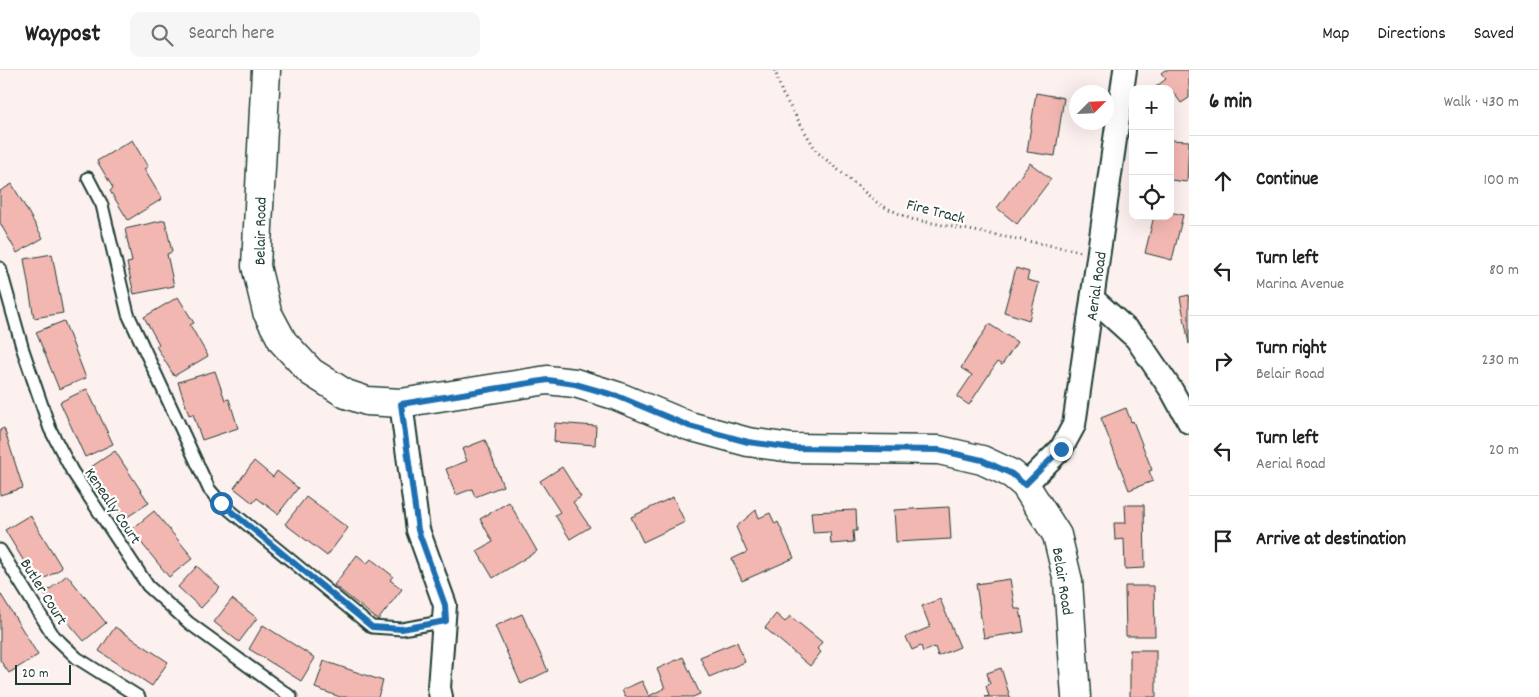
<!DOCTYPE html>
<html lang="en">
<head>
<meta charset="utf-8">
<style>
  :root { --surface:#fff; --page:#f6f6f6; --text:#222; --muted:#767676; --line:#e0e0e0 }
  body { margin:0; font-family:Dekko,sans-serif; background:var(--page); color:var(--text) }
  .controls { position:absolute; right:15px; top:15px; display:grid; overflow:hidden; border-radius:10px; box-shadow:0 5px 20px #0002 }
  .controls button { width:45px; height:45px; display:grid; place-items:center; padding:0; border:0; border-bottom:1px solid var(--line); background:var(--surface); color:var(--text); font:25px sans-serif }
  .compass { position:absolute; left:1069px; top:15px; width:45px; height:45px; border-radius:50%; background:var(--surface); box-shadow:0 5px 20px #0002; rotate:66deg }
  .scale { position:absolute; left:15px; bottom:12px; width:56px; box-sizing:border-box; padding-left:5px; border:2px solid #1f3d34; border-top:0; font-size:14px; line-height:18px; white-space:nowrap; color:#1f3d34; -webkit-text-stroke:4px #fff; paint-order:stroke }
  .stop { position:absolute; width:15px; height:15px; margin:-11px; border:4px solid #1f6fb2; border-radius:50%; background:#fff }
  .stop.end { background:#1f6fb2; border-color:#fff; box-shadow:0 1px 5px #0008 }
  .list { margin:0; padding:0; list-style:none }
  h2 { display:flex; justify-content:space-between; align-items:center; height:65px; margin:0; padding:0 20px; font-size:21px }
  h2 small { font-size:16px; font-weight:400; color:var(--muted) }
  .list li { display:grid; grid-template-columns:32px 1fr auto; gap:15px; align-items:center; box-sizing:border-box; height:90px; padding:0 20px; border-top:1px solid var(--line) }
  .list b { display:block; font-size:19px; white-space:nowrap }
  .list p { margin:0; font-size:16px; white-space:nowrap; color:var(--muted) }
  .list em { font-size:16px; font-style:normal; color:var(--muted) }
  .icon { flex:none; width:28px; height:28px; fill:none; stroke:currentColor; stroke-width:2; stroke-linecap:round; stroke-linejoin:round }
  .map { position:relative; flex:none; width:1189px; height:627px; overflow:hidden }
  header { display:flex; align-items:center; gap:30px; box-sizing:border-box; height:70px; padding:0 25px; background:var(--surface); border-bottom:1px solid var(--line) }
  header strong { font-size:24px }
  nav { display:flex; gap:28px; margin-inline-start:auto; font-size:18px }
  .search { width:350px; height:45px; background:var(--page); display:flex; align-items:center; gap:12px; box-sizing:border-box; padding:0 18px; border-radius:10px; color:var(--muted); font-size:19px }
  main { display:flex }
  aside { flex:1; background:var(--surface) }
  .map>svg:first-child { display:block }
</style>
</head>
<body>
<header>
<strong>Waypost</strong>
<div class="search"><svg class="icon" aria-label="search" viewBox="0 0 24 24"><circle cx="10" cy="10" r="6"/><path d="M15 15l6 6"/></svg>Search here</div>
<nav><a>Map</a><a>Directions</a><a>Saved</a></nav>
</header>
<main>
<div class="map">
<svg width="1189" height="627" viewBox="0 0 1189 627">
  <rect width="100%" height="100%" fill="#fdf1f0"/>
  <filter id="ink" filterUnits="userSpaceOnUse"><feTurbulence type="fractalNoise" baseFrequency=".02" numOctaves="2"/><feDisplacementMap in="SourceGraphic" scale="10" xChannelSelector="R" yChannelSelector="G"/><feConvolveMatrix kernelMatrix="1 2 1 2 8 2 1 2 1" color-interpolation-filters="sRGB"/></filter>
  <g filter="url(#ink)">
    <g fill="#f3b7b2" stroke="#1f3d34">
      <polygon points="1165,0 1189,0 1189,28 1181,33 1173,22 1170,24 1170,19 1153,19 1166,9 1161,3"/>
      <polygon points="1036,23 1064,28 1055,86 1027,82"/>
      <polygon points="132,70 148,97 144,99 162,129 128,150 110,121 113,118 97,91"/>
      <polygon points="1170,70 1189,71 1187,112 1170,110"/>
      <polygon points="1030,93 1051,109 1017,154 997,138"/>
      <polygon points="12,114 43,168 17,183 0,153 0,121"/>
      <polygon points="1170,142 1183,145 1172,190 1145,183 1154,146 1170,146"/>
      <polygon points="165,150 172,182 167,184 174,216 134,224 127,193 132,192 125,159"/>
      <polygon points="52,184 63,243 34,248 24,189"/>
      <polygon points="1016,198 1029,202 1027,210 1039,213 1029,250 1004,242"/>
      <polygon points="1189,225 1189,274 1180,227"/>
      <polygon points="178,227 194,253 190,255 208,286 174,306 156,276 159,274 144,247"/>
      <polygon points="64,251 86,308 59,319 36,262"/>
      <polygon points="989,254 1017,272 1002,295 997,292 969,335 957,327 972,305 961,298"/>
      <polygon points="215,301 225,330 229,329 238,358 202,370 193,344 189,345 178,312"/>
      <polygon points="87,319 113,374 85,387 60,332"/>
      <polygon points="1126,338 1131,352 1133,351 1152,400 1149,401 1153,411 1129,420 1101,348"/>
      <polygon points="555,353 596,356 595,375 554,372"/>
      <polygon points="4,358 23,418 0,425 0,360"/>
      <polygon points="485,370 503,416 475,427 472,419 456,425 446,399 467,391 462,379"/>
      <polygon points="115,381 149,433 124,449 91,397"/>
      <polygon points="254,391 273,407 277,401 298,418 278,444 257,428 253,433 234,418"/>
      <polygon points="562,397 581,427 573,432 590,457 570,469 555,445 560,442 540,411"/>
      <polygon points="306,427 348,458 327,486 285,454"/>
      <polygon points="673,427 685,452 643,472 631,447"/>
      <polygon points="509,432 537,481 493,508 477,481 493,472 480,449"/>
      <polygon points="1125,435 1144,435 1145,498 1125,499 1124,469 1115,470 1114,453 1126,453"/>
      <polygon points="949,437 951,469 896,472 894,440"/>
      <polygon points="756,440 759,448 770,443 775,454 778,452 794,488 742,511 732,489 747,482 736,457"/>
      <polygon points="856,440 857,461 853,461 854,472 831,474 830,462 813,463 811,442"/>
      <polygon points="154,441 193,488 169,507 131,460"/>
      <polygon points="30,445 62,498 37,513 5,460"/>
      <polygon points="357,485 367,493 371,489 393,506 390,510 402,519 378,550 334,515"/>
      <polygon points="197,496 220,518 201,538 178,517"/>
      <polygon points="67,505 106,553 84,571 44,524"/>
      <polygon points="1010,509 1015,539 1020,539 1024,562 984,568 976,514"/>
      <polygon points="1125,516 1154,516 1155,566 1126,566"/>
      <polygon points="0,523 38,585 9,603 0,590"/>
      <polygon points="232,529 257,548 239,572 214,552"/>
      <polygon points="940,529 960,577 938,586 935,577 923,582 921,576 912,580 906,567 930,557 922,536"/>
      <polygon points="522,544 548,601 521,614 495,556"/>
      <polygon points="776,544 785,552 790,546 822,572 817,579 821,582 810,596 765,558"/>
      <polygon points="263,555 315,588 301,611 249,579"/>
      <polygon points="115,557 168,592 152,616 99,581"/>
      <polygon points="737,572 745,592 709,607 700,587"/>
      <rect x="1130" y="580" width="26" height="47"/>
      <polygon points="683,587 700,624 693,627 625,627 622,620 642,611 649,626 665,618 657,599"/>
      <polygon points="324,591 383,611 378,627 340,627 315,618"/>
      <polygon points="1001,598 1010,627 985,627 989,626 986,616 990,614 987,603"/>
    </g>
    <g fill="none" stroke-linecap="round" stroke-linejoin="round">
      <defs>
        <g id="service">
          <polyline points="88,108 102,135 128,244 209,419 221,433 372,557 402,559 446,551"/>
          <polyline points="0,198 23,280 50,359 72,401 148,516 189,553 291,627"/>
          <polyline points="0,480 53,565 77,588 139,627"/>
        </g>
        <g id="minor">
          <polyline points="1094,230 1136,268 1172,321 1189,352"/>
          <polyline points="401,333 418,460 445,535 439,618 441,627"/>
          <polyline points="1025,415 1061,379 1074,355 1125,0"/>
        </g>
        <polyline id="secondary" points="266,0 256,196 267,242 283,272 311,302 346,324 367,331 401,333 547,310 575,313 617,326 689,356 748,372 792,378 939,380 982,390 1012,404 1025,415 1057,465 1068,511 1076,627"/>
      </defs>
      <use href="#service" stroke="#1f3d34" stroke-width="15"/>
      <use href="#minor" stroke="#1f3d34" stroke-width="26"/>
      <use href="#secondary" stroke="#1f3d34" stroke-width="31"/>
      <polyline stroke="#1f3d34" stroke-width="3" stroke-dasharray="1 4" stroke-linecap="butt" points="775,0 782,23 817,82 880,135 911,149 1080,181"/>
      <use href="#service" stroke="#fff" stroke-width="11"/>
      <use href="#minor" stroke="#fff" stroke-width="22"/>
      <use href="#secondary" stroke="#fff" stroke-width="28"/>
    </g>
  </g>
  <g fill="none" stroke-linecap="round" stroke-linejoin="round" filter="url(#ink)">
    <polyline stroke="#1f6fb2" stroke-width="6" points="221,433 372,557 402,559 446,551 445,535 418,460 401,334 548,310 575,314 617,326 689,356 748,372 792,378 939,380 982,390 1012,404 1025,415 1061,379"/>
  </g>
  <g text-anchor="middle" stroke-width="4.5" stroke-linejoin="round" paint-order="stroke">
    <g font-size="16" fill="#1f3d34" stroke="#fff">
      <text transform="translate(936 140) rotate(14)" y="6">Fire Track</text>
      <text transform="translate(259 161) rotate(-89)" y="6">Belair Road</text>
      <text transform="translate(1095 216) rotate(-82)" y="6">Aerial Road</text>
      <text transform="translate(114 435) rotate(56)" y="6">Keneally Court</text>
      <text transform="translate(1064 511) rotate(81)" y="6">Belair Road</text>
      <text transform="translate(45 521) rotate(58)" y="6">Butler Court</text>
    </g>
  </g>
</svg>
<div class="controls">
<button>+</button>
<button>−</button>
<button><svg class="icon" aria-label="locate" viewBox="0 0 24 24"><circle cx="12" cy="12" r="6"/><path d="M12 2v4M12 18v4M2 12h4M18 12h4"/></svg></button>
</div>
<svg class="compass" viewBox="-18 -18 36 36"><path d="M0-13l5 13h-10z" fill="#e53935"/><path d="M0 13l5-13h-10z" fill="#767676"/></svg>
<div class="scale">20 m</div>
<div class="stop" style="left:221px;top:433px"></div>
<div class="stop end" style="left:1061px;top:379px"></div>
</div>
<aside>
<h2>6 min<small>Walk · 430 m</small></h2>
<ul class="list">
<li><svg class="icon" aria-label="ahead" viewBox="0 0 24 24"><path d="M12 20V5M6 11l6-6 6 6"/></svg><div><b>Continue</b></div><em>100 m</em></li>
<li><svg class="icon" aria-label="left" viewBox="0 0 24 24"><path d="M17 20v-9H6M10 6l-5 5 5 5"/></svg><div><b>Turn left</b><p>Marina Avenue</p></div><em>80 m</em></li>
<li><svg class="icon" aria-label="right" viewBox="0 0 24 24"><path d="M7 20v-9h11M14 6l5 5-5 5"/></svg><div><b>Turn right</b><p>Belair Road</p></div><em>230 m</em></li>
<li><svg class="icon" aria-label="left" viewBox="0 0 24 24"><path d="M17 20v-9H6M10 6l-5 5 5 5"/></svg><div><b>Turn left</b><p>Aerial Road</p></div><em>20 m</em></li>
<li><svg class="icon" aria-label="arrive" viewBox="0 0 24 24"><path d="M6 21V4h12l-3 4 3 4H6"/></svg><div><b>Arrive at destination</b></div></li>
</ul>
</aside>
</main>
</body>
</html>
